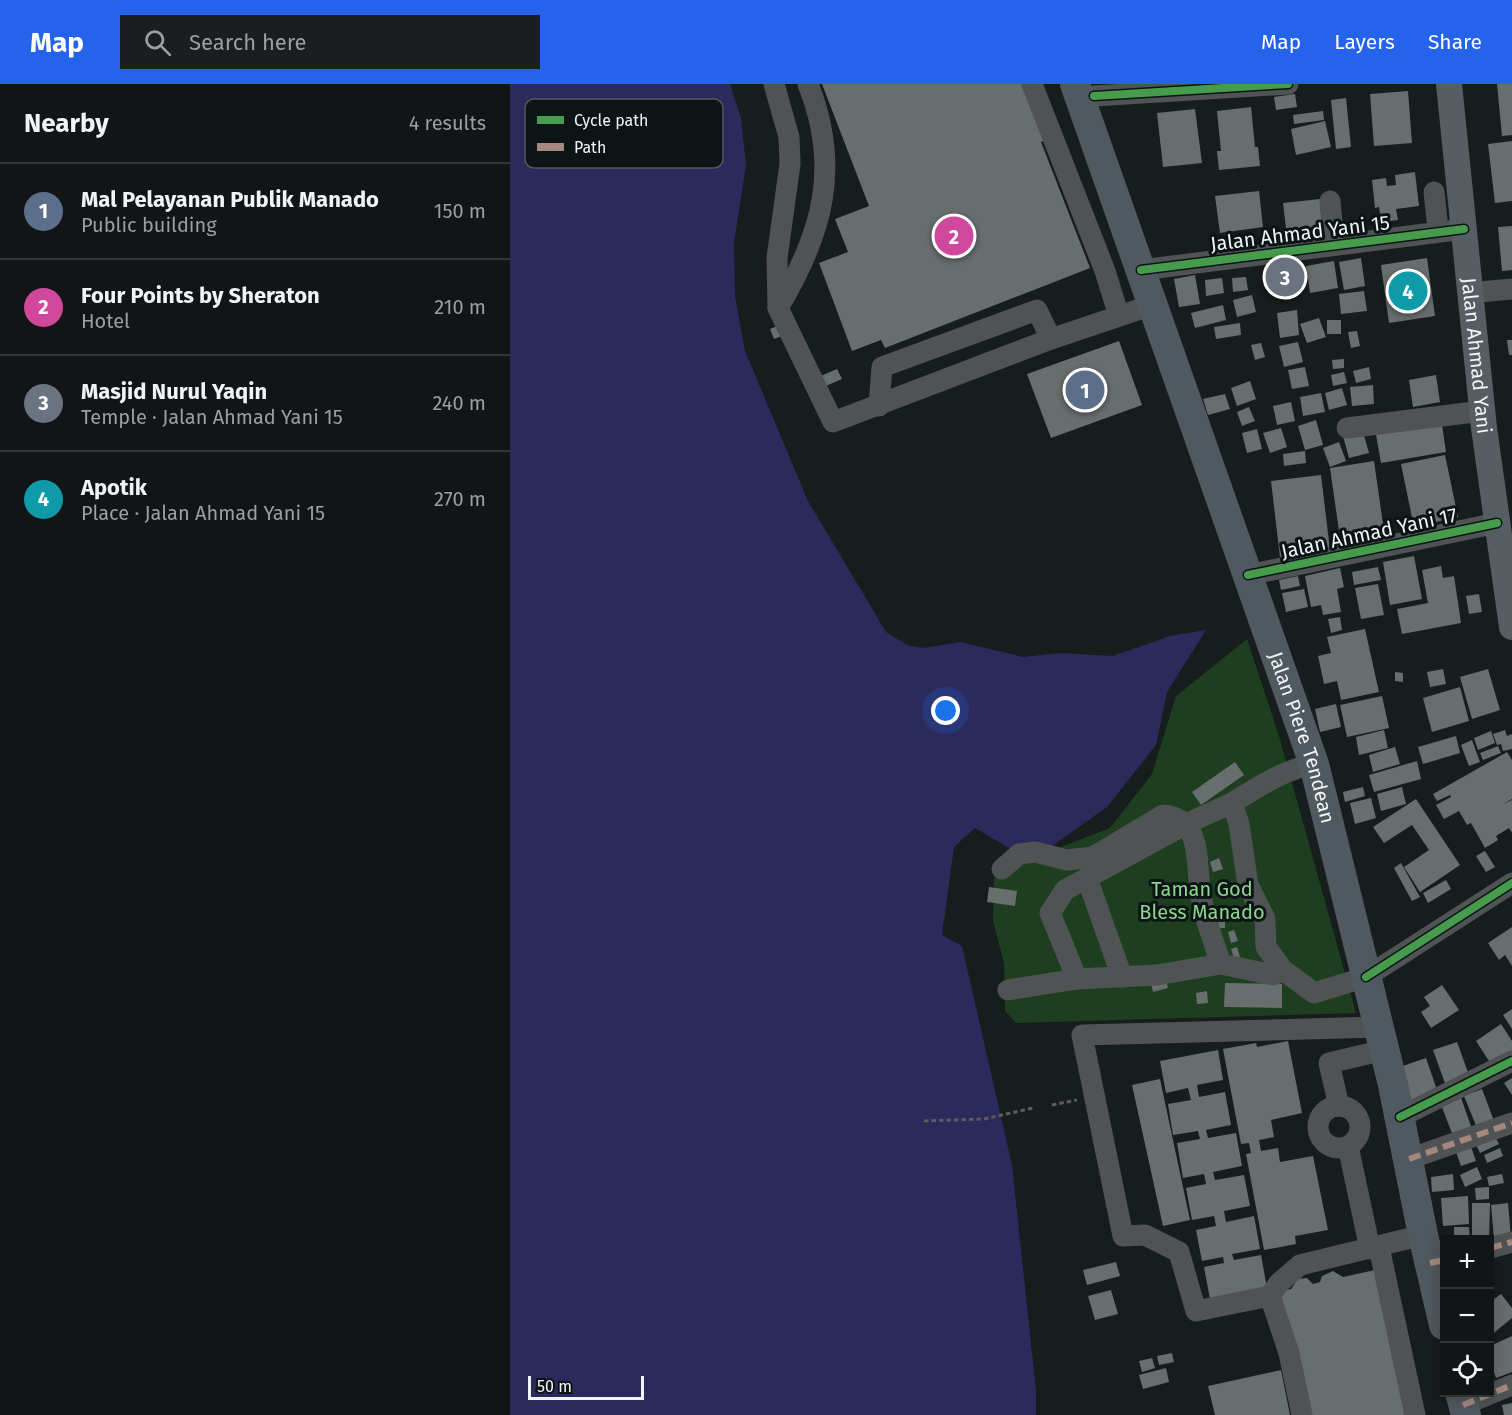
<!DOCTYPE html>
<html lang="en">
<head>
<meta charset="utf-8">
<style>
  :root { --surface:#111516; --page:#1a1e1f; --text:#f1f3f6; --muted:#9c9fa1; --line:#303435; --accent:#2563eb }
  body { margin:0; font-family:"Fira Sans",sans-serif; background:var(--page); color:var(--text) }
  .controls { position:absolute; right:18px; bottom:18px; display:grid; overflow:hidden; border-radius:0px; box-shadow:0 3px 15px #0003 }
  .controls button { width:54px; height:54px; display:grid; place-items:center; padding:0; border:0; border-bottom:2px solid var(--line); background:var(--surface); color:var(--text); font:30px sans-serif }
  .scale { position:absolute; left:18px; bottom:15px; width:116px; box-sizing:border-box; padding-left:6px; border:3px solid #f0f5f7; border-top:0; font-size:16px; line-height:21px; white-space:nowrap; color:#f0f5f7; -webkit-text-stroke:4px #0c1415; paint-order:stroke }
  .you { position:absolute; left:436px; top:627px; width:21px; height:21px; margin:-15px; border:4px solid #fff; border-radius:50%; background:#1a73e8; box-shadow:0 0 0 9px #1a73e833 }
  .badge { display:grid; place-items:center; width:39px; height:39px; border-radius:50%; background:var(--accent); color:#fff; font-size:20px; font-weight:700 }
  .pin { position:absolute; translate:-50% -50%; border:3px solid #fff; box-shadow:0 2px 6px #0006 }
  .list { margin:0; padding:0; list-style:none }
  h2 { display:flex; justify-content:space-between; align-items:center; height:78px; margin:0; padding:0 24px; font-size:26px }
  h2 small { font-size:20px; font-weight:400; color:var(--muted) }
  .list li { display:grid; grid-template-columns:39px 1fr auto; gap:18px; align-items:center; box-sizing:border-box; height:96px; padding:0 24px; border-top:2px solid var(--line) }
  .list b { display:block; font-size:22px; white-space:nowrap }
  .list p { margin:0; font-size:20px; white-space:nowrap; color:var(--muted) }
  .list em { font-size:20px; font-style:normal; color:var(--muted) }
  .icon { flex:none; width:33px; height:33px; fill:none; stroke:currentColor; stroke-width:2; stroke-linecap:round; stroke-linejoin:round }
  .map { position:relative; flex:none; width:1002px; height:1331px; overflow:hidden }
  header { display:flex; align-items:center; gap:36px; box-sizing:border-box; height:84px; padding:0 30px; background:var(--accent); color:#fff }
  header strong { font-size:28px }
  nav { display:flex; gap:33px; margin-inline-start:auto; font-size:21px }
  .search { width:420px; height:54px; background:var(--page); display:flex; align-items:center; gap:15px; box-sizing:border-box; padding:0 21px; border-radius:0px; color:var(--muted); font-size:22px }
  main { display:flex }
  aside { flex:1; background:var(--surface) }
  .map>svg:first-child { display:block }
</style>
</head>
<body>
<header>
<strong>Map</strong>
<div class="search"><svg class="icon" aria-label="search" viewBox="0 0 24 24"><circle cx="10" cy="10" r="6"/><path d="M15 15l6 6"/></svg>Search here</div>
<nav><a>Map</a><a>Layers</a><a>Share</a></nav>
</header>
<main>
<aside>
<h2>Nearby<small>4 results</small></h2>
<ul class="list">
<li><span class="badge" style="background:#5c6f8a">1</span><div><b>Mal Pelayanan Publik Manado</b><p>Public building</p></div><em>150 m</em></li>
<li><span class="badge" style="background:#d1479c">2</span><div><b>Four Points by Sheraton</b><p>Hotel</p></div><em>210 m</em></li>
<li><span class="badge" style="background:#6b7280">3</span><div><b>Masjid Nurul Yaqin</b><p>Temple · Jalan Ahmad Yani 15</p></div><em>240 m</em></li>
<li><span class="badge" style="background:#0f9aa8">4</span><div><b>Apotik</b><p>Place · Jalan Ahmad Yani 15</p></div><em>270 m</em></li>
</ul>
</aside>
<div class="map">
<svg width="1002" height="1331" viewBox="0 0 1002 1331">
  <rect width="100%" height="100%" fill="#171c1d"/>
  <polygon fill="#1e3e20" points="737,555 769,652 846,929 506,939 495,927 494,879 483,837 484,794 499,772 554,762 600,744 642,690 666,612"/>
  <polygon fill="#2c295c" points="0,0 220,0 231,34 236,81 224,159 225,212 235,267 298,417 376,548 397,561 413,564 451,558 513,573 550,569 603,572 660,552 696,546 657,608 646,661 597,723 542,762 499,764 465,744 444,763 432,851 452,862 502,1081 526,1306 526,1331 0,1331"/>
  <g fill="#686d6d">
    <polygon points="312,0 513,0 538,55 531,58 580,184 375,264 371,256 342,267 309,179 338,168 325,135 359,122"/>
    <polygon points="987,0 1002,0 1002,51 992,52"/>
    <polygon points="898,7 902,59 864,62 860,10"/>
    <polygon points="785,10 787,23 766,26 764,13"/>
    <polygon points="836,14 841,63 826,65 821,16"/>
    <polygon points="741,23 745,63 748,63 750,82 709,86 707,67 711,67 707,27"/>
    <polygon points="685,25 692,79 653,83 647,29"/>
    <polygon points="813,27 814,36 784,40 783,31"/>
    <polygon points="815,37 821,63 786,71 781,45"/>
    <polygon points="1002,57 1002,117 985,119 978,60"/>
    <polygon points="905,88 909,122 886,125 888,136 871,138 869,123 865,124 862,96 876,94 877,102 886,101 885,91"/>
    <polygon points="749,107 753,143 710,149 705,112"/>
    <polygon points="810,115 813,156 778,161 773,119"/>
    <polygon points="1002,142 1002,186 992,187 988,143"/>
    <polygon points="851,174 855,202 834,206 829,178"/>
    <polygon points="917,174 925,232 879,239 871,181"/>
    <polygon points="824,177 828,204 800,209 796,182"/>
    <polygon points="792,182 795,196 759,204 756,190"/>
    <polygon points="685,191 690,220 669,223 664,195"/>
    <polygon points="736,193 738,206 723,208 722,194"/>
    <polygon points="712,194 714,209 696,212 695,196"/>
    <polygon points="854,207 857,227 831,230 829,210"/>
    <polygon points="742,211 746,228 727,233 723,216"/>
    <polygon points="713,221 716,236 685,244 681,229"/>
    <polygon points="787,226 789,251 770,254 767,229"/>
    <polygon points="809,234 816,253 797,259 790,240"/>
    <rect x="817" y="236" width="14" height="14"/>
    <polygon points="279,237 283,248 264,255 260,245"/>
    <polygon points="730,239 731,251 706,255 704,243"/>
    <polygon points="847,247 850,262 841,264 838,248"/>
    <polygon points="997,256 1002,256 1002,271 999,271"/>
    <polygon points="609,257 632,321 541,354 517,290"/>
    <polygon points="788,258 793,278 774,283 769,262"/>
    <polygon points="751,259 755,273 745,276 741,261"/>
    <polygon points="834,275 834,284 823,285 822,276"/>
    <polygon points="795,283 799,302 782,305 778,286"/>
    <polygon points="859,283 861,295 846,299 843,287"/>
    <polygon points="327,285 332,295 304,307 299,297"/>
    <polygon points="834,288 837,299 823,302 821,291"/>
    <polygon points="926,291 930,318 903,323 899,296"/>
    <polygon points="740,297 746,315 727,322 721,304"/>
    <polygon points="863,301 864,320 842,322 840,303"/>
    <polygon points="832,304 837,321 819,326 815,309"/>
    <polygon points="811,309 815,328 793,332 790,313"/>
    <polygon points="715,310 720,325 698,331 693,315"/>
    <polygon points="781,318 785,337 767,341 763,322"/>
    <polygon points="739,323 745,337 732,342 727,328"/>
    <polygon points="931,334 936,368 871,379 865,345"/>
    <polygon points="806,336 813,361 795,366 788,342"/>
    <polygon points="771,344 777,363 760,369 753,349"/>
    <polygon points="747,345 752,365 737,369 732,349"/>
    <polygon points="853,348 859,369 839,374 833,352"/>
    <polygon points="829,358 836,377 820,383 813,364"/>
    <polygon points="795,367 796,379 774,382 773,370"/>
    <polygon points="935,371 948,433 904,443 891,380"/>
    <polygon points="864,377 875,454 831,461 820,384"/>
    <polygon points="811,391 820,466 770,473 761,397"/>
    <polygon points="904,472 912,515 880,521 873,478"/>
    <polygon points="931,482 933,494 944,492 951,539 892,550 887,525 918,519 912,486"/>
    <polygon points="868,483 871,496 844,501 842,488"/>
    <polygon points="830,484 834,503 827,505 831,528 813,531 811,521 801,523 795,492"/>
    <polygon points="788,492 790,502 771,506 769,496"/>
    <polygon points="868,500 874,531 851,535 845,504"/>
    <polygon points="794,505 798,523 776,528 772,509"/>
    <polygon points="969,510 972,528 959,530 956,512"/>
    <polygon points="830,533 832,546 821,549 818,535"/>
    <polygon points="855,545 869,608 831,616 827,597 814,600 808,572 821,569 817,553"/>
    <polygon points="933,585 936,600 920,603 917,588"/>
    <polygon points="978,585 990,626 962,635 950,593"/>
    <polygon points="885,588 893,589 893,598 885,597"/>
    <polygon points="950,603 959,637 922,648 913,614"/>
    <polygon points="872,612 879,644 837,653 830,621"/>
    <polygon points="826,620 831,643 810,648 805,625"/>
    <polygon points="874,646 878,664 849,671 846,653"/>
    <polygon points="995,646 997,652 1002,650 1002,665 993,667 991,660 987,661 983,650"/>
    <polygon points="981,647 985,659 968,666 964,654"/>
    <polygon points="946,652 950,669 913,680 908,663"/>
    <polygon points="962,656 970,678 959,682 951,661"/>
    <polygon points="988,662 991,669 973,676 970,669"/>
    <polygon points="885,663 890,680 863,688 859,671"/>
    <polygon points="997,668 1002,676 1002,715 993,720 1002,716 1002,749 999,744 986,752 988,756 975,764 961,739 957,741 949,727 934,735 926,721 941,713 940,711 927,717 923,710"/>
    <polygon points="907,677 911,695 864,708 859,691"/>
    <polygon points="725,678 734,691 691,721 682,708"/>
    <polygon points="853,703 855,712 835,718 833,708"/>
    <polygon points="892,703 896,720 871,727 867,710"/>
    <polygon points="861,714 866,734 845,740 840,719"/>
    <polygon points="906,715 950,781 910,808 894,783 919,766 902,741 874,759 863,743"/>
    <polygon points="975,767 985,783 976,788 966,772"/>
    <polygon points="709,774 713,785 703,788 700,778"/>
    <polygon points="891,779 910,813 902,817 884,784"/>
    <polygon points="936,796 941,805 918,819 913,809"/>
    <polygon points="717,798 719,807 708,811 706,801"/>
    <polygon points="479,803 507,807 505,822 477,818"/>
    <rect x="708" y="833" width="7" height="11"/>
    <polygon points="1002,843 1002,882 995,871 989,876 978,859"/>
    <polygon points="724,846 728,857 721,859 718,848"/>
    <polygon points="727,863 730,873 724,875 721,865"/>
    <polygon points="656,896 658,904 643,908 641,900"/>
    <polygon points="715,899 772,900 772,924 714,923"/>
    <polygon points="932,901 949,926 921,944 911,928 920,922 914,913"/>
    <polygon points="697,907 698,919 687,920 686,909"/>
    <polygon points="1002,925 1002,945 993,931"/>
    <polygon points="991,940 1002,957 1002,971 983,983 966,957"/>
    <polygon points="778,957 792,1029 761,1036 764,1053 749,1056 751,1067 768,1064 770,1078 803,1072 818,1146 785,1152 786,1160 754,1166 736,1070 741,1069 739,1059 731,1060 713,965 746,959 747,963"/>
    <polygon points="947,958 960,994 936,1002 923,966"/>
    <polygon points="708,966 713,996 687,1001 689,1013 715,1008 721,1041 696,1046 698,1054 726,1049 732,1082 703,1088 705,1096 734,1091 740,1122 714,1127 716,1138 744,1132 750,1165 722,1170 724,1176 751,1171 757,1204 700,1215 694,1183 714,1179 713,1173 692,1177 686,1146 706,1142 704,1132 682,1136 676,1104 696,1100 694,1090 673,1094 667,1059 690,1055 688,1047 663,1051 658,1020 681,1016 678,1004 656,1009 650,977"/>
    <polygon points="916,974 928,1009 902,1018 890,983"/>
    <polygon points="1002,994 1002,1011 994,999"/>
    <polygon points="650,995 680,1136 653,1142 622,1001"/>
    <polygon points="972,1005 984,1037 967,1044 954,1012"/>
    <polygon points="950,1011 962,1045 943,1052 930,1018"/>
    <polygon points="983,1049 989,1060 970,1069 965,1058"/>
    <polygon points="959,1057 966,1077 951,1082 944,1062"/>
    <polygon points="990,1064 993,1072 977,1079 974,1071"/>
    <polygon points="967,1083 972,1095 955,1103 950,1091"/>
    <polygon points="943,1090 944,1106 922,1108 921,1093"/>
    <polygon points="992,1090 994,1099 979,1102 977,1093"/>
    <polygon points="979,1103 979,1115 966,1116 965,1104"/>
    <polygon points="958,1112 959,1140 933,1142 931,1114"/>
    <polygon points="962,1119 980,1119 979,1156 962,1156"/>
    <polygon points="998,1119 1001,1154 984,1155 981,1121"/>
    <polygon points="944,1143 959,1143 960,1156 944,1156"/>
    <polygon points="606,1178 610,1192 577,1201 573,1186"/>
    <polygon points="865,1186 897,1331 796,1331 770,1207 781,1205 788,1195 797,1194 803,1200 810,1198 812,1192 823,1187 833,1193"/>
    <polygon points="601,1206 608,1230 585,1236 578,1212"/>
    <polygon points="991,1210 1002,1224 1002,1234 980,1252 980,1218"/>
    <polygon points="1002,1252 1002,1288 986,1294 980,1278 980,1262"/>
    <polygon points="662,1269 664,1278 649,1281 647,1272"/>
    <polygon points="642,1274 645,1284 632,1288 629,1277"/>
    <polygon points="656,1284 659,1298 633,1305 629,1291"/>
    <polygon points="771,1286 780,1331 705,1331 698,1302"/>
    <polygon points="1002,1319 1002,1331 994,1331 992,1321"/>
  </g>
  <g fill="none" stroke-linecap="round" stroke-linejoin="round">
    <g stroke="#595d5e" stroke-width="3" stroke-dasharray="4.5 3" stroke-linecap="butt">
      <polyline points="542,1021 567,1016"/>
      <polyline points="414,1037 474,1035 523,1024"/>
    </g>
    <g stroke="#505353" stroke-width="21">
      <polyline points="264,0 279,53 280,80 267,174 268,224 323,338 541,255 642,221"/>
      <polyline points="522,0 595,187 609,232"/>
      <polyline points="584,12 778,0"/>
      <polyline points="924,108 927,136"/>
      <polyline points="820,117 824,161"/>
      <polyline points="631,186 954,145"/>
      <polyline points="959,209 1002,205"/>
      <path d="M268 224C313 149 331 83 298 0"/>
      <polyline points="369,322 372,283 527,226 541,255"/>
      <polyline points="837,344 972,327"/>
      <polyline points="738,491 987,439"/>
      <path d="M492 785 509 770 525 768 557 776 583 773 653 731C692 734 686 777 690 805 693 830 703 856 711 880L763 891 773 886 756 863 755 835 738 801 729 740 722 719C748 703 773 686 804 680"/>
      <polyline points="577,794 612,893"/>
      <polyline points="773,886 804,909 856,893 1002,799"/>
      <polyline points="567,895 540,829 555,806 676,740 722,719"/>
      <polyline points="498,906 567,895 647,891 711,880"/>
      <circle cx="829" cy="1043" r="21"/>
      <polyline points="829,1022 819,979 874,966"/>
      <polyline points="890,1033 1002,977"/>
      <polyline points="838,1062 860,1165"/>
      <polyline points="899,1075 1002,1039"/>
      <polyline points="869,1163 905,1331"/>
      <polyline points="980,1164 1002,1158"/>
      <polyline points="760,1212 686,1227 669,1168 635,1151 613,1152 572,951 869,943"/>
      <polyline points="953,1321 1002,1301"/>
      <polyline points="792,1331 779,1269 760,1212 769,1199 790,1181 913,1151"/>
    </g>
    <path stroke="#565d63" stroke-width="26" id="s1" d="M939 0 974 344 1002 543"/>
    <g stroke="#50595f" stroke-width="30">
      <path id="s2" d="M565 0 804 680 883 1001 913 1151 934 1241"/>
      <polyline points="950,1308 956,1331"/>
    </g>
    <g stroke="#a5887d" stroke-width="6" stroke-dasharray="12 6" stroke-linecap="butt">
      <polyline points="899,1075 1002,1039"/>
      <polyline points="980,1164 1002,1158"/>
      <polyline points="920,1179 934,1176"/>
      <polyline points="953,1321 1002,1301"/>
    </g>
    <defs>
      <g id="cycleway">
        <polyline points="584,12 778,0"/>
        <polyline points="631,186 954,145"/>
        <polyline points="738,491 987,439"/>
        <polyline points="856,893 1002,799"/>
        <polyline points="890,1033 1002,977"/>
      </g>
    </defs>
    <use href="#cycleway" stroke="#0c1415" stroke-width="11"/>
    <use href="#cycleway" stroke="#469c4c" stroke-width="8"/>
  </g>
  <g text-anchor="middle" stroke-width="6" stroke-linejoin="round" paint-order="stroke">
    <g font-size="20" fill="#f0f5f7" stroke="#0c1415">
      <text transform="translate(790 149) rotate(-7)" y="7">Jalan Ahmad Yani 15</text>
      <text dy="7" stroke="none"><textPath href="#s1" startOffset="273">Jalan Ahmad Yani</textPath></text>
      <text transform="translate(859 449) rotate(-12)" y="7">Jalan Ahmad Yani 17</text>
      <text dy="7" stroke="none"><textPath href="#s2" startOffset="692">Jalan Piere Tendean</textPath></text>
    </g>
    <g font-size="20" fill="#8dd68d" stroke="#0c1415">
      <text x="692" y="812">Taman God<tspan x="692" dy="23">Bless Manado</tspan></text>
    </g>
  </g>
  <rect x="15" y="15" width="198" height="69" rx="9" fill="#0c1415" stroke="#505859" stroke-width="1.5"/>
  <rect x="27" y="32" width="27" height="8" fill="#469c4c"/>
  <rect x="27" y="59" width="27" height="8" fill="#a5887d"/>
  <g font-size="16" fill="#f0f5f7">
    <text x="64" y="42">Cycle path</text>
    <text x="64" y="69">Path</text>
  </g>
</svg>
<div class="controls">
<button>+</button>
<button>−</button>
<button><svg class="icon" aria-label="locate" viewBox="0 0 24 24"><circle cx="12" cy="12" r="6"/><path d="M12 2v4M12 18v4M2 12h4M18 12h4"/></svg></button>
</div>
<div class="scale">50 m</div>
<div class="you"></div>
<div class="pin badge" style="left:575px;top:306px;background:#5c6f8a">1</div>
<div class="pin badge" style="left:444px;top:152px;background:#d1479c">2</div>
<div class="pin badge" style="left:775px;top:193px;background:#6b7280">3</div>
<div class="pin badge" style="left:898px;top:207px;background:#0f9aa8">4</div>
</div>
</main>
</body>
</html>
